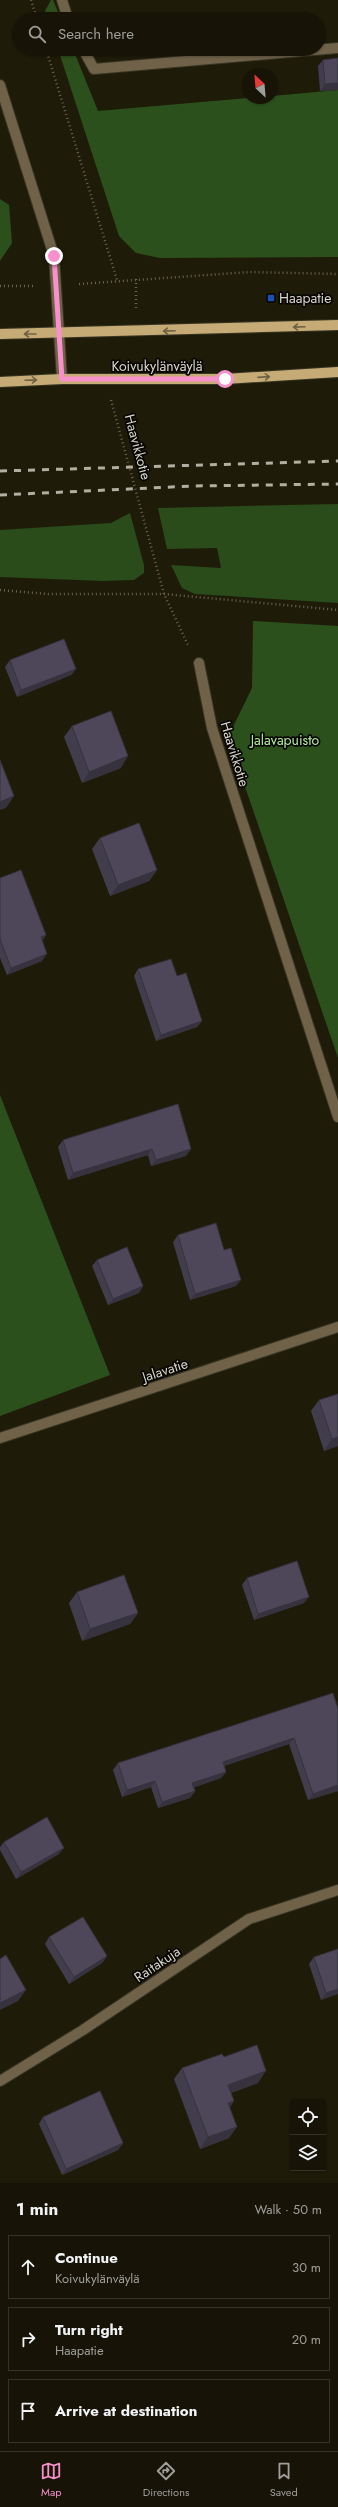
<!DOCTYPE html>
<html lang="en">
<head>
<meta charset="utf-8">
<style>
  :root { --surface:#171407; --page:#201d11; --text:#f1f3f6; --muted:#9e9e9b; --line:#363328; --accent:#f890cc }
  body { margin:0; font-family:Jost,sans-serif; background:var(--page); color:var(--text) }
  .controls { position:absolute; right:12px; bottom:12px; display:grid; overflow:hidden; border-radius:0px; box-shadow:0 1px 3px #0004 }
  .controls button { width:36px; height:36px; display:grid; place-items:center; padding:0; border:0; border-bottom:1px solid var(--line); background:var(--surface); color:var(--text); font:20px sans-serif }
  .compass { position:absolute; left:242px; top:68px; width:36px; height:36px; border-radius:50%; background:var(--surface); box-shadow:0 1px 3px #0004; rotate:334deg }
  .stop { position:absolute; width:12px; height:12px; margin:-9px; border:3px solid #f890cc; border-radius:50%; background:#fff }
  .stop.end { background:#f890cc; border-color:#fff; box-shadow:0 1px 4px #0008 }
  .list { margin:0; padding:0; list-style:none }
  h2 { display:flex; justify-content:space-between; align-items:center; height:52px; margin:0; padding:0 16px; font-size:17px }
  h2 small { font-size:13px; font-weight:400; color:var(--muted) }
  .list li { display:grid; grid-template-columns:26px 1fr auto; gap:12px; align-items:center; box-sizing:border-box; height:64px; margin:0 8px 8px; padding:0 8px; border:1px solid var(--line); border-radius:0px }
  .list b { display:block; font-size:15px; white-space:nowrap }
  .list p { margin:0; font-size:13px; white-space:nowrap; color:var(--muted) }
  .list em { font-size:13px; font-style:normal; color:var(--muted) }
  .icon { flex:none; width:22px; height:22px; fill:none; stroke:currentColor; stroke-width:2; stroke-linecap:round; stroke-linejoin:round }
  .map { position:relative; flex:none; width:338px; height:2183px; overflow:hidden }
  .search { position:absolute; background:var(--surface); box-shadow:0 1px 3px #0004; left:12px; right:12px; top:12px; height:44px; display:flex; align-items:center; gap:10px; box-sizing:border-box; padding:0 14px; border-radius:22px; color:var(--muted); font-size:15px }
  .sheet { height:268px; background:var(--surface) }
  nav { display:flex; justify-content:space-around; align-items:center; box-sizing:border-box; height:56px; border-top:1px solid var(--line); background:var(--surface); font-size:11px; color:var(--muted) }
  nav a { display:grid; justify-items:center; gap:2px }
  nav .on { color:var(--accent) }
  .map>svg:first-child { display:block }
</style>
</head>
<body>
<div class="map">
<svg width="338" height="2183" viewBox="0 0 338 2183">
  <rect width="100%" height="100%" fill="#1f1b09"/>
  <g fill="#2a4b1a">
    <polygon points="338,504 338,603 195,594 182,588 171,565 221,568 217,548 167,549 158,508"/>
    <polygon points="130,513 144,565 144,573 134,580 103,581 0,577 0,530 111,523"/>
  </g>
  <g fill="#2c501c">
    <polygon points="51,0 53,0 61,19 48,19 45,11"/>
    <polygon points="58,49 73,49 98,111 248,98 272,98 272,96 338,90 338,257 160,258 136,253 119,236"/>
    <polygon points="0,199 9,205 12,243 0,261"/>
    <polygon points="253,621 338,626 338,1058 228,737 252,688"/>
    <polygon points="0,1095 110,1375 0,1416"/>
  </g>
  <g fill="none" stroke-linecap="round" stroke-linejoin="round">
    <defs>
      <g id="minor">
        <polyline points="62,0 68,19"/>
        <polyline points="83,49 94,69 338,48"/>
        <polyline points="0,85 54,256 62,379"/>
        <polyline points="199,663 212,728 338,1117"/>
        <polyline points="0,1438 338,1327"/>
        <polyline points="0,2081 83,2030 249,1919 338,1890"/>
      </g>
      <g id="major">
        <polyline points="0,334 338,325"/>
        <polyline points="0,382 62,379 225,379 338,372"/>
      </g>
    </defs>
    <use href="#minor" stroke="#393524" stroke-width="12"/>
    <use href="#major" stroke="#393524" stroke-width="12"/>
    <g stroke="#686455" stroke-width="2.5" stroke-dasharray="1 3" stroke-linecap="butt">
      <polyline points="31,0 37,19"/>
      <polyline points="46,49 117,280"/>
      <polyline points="79,284 250,272 338,274"/>
      <polyline points="0,286 34,286"/>
      <polyline points="136,308 136,278"/>
      <polyline points="111,400 164,594 188,645"/>
      <polyline points="0,590 48,594 164,594 338,610"/>
    </g>
    <use href="#minor" stroke="#6f6249" stroke-width="10"/>
    <use href="#major" stroke="#c6ab76" stroke-width="10"/>
    <g stroke="#b2afa2" stroke-width="3" stroke-dasharray="7 7" stroke-linecap="butt">
      <polyline points="0,471 338,461"/>
      <polyline points="0,495 193,486 338,484"/>
    </g>
  </g>
  <g fill="#423d4d">
    <polygon points="338,58 338,90 320,91 318,66 323,60"/>
    <polygon points="10,660 76,669 71,675 17,697 5,667"/>
    <polygon points="72,726 121,768 82,783 64,737"/>
    <polygon points="100,838 157,870 149,881 110,896 92,849"/>
    <polygon points="0,878 46,935 42,941 42,961 7,975 0,958"/>
    <polygon points="138,969 177,976 202,1021 197,1027 156,1041 134,976"/>
    <polygon points="178,1104 186,1156 151,1166 148,1155 68,1180 58,1147 63,1140"/>
    <polygon points="178,1235 224,1250 236,1286 190,1300 173,1242"/>
    <polygon points="97,1260 143,1286 139,1293 108,1305 92,1266"/>
    <polygon points="319,1400 338,1446 324,1451 311,1411"/>
    <polygon points="247,1578 304,1603 254,1620 242,1585"/>
    <polygon points="77,1592 138,1613 130,1624 82,1641 69,1603"/>
    <polygon points="338,1709 338,1791 308,1800 289,1744 224,1766 226,1772 221,1778 194,1787 195,1791 190,1798 158,1808 151,1787 122,1797 113,1770 118,1763"/>
    <polygon points="4,1842 59,1854 16,1879 0,1850 0,1847"/>
    <polygon points="49,1937 107,1956 102,1963 69,1984 45,1944"/>
    <polygon points="338,1949 338,1994 321,2000 309,1964 314,1957"/>
    <polygon points="224,2057 258,2083 231,2093 234,2101 230,2107 229,2138 200,2149 174,2079 182,2068"/>
    <polygon points="43,2117 123,2143 118,2150 62,2175 39,2124"/>
  </g>
  <g fill="#36323e">
    <polygon points="338,83 338,90 320,91 325,84"/>
    <polygon points="76,669 71,675 17,697 21,690"/>
    <polygon points="128,756 121,768 82,783 89,772"/>
    <polygon points="14,796 6,808 0,810 0,802"/>
    <polygon points="157,870 149,881 110,896 118,885"/>
    <polygon points="46,935 41,942 41,937"/>
    <polygon points="47,954 42,961 7,975 11,968"/>
    <polygon points="202,1021 197,1027 156,1041 161,1035"/>
    <polygon points="152,1149 148,1155 68,1180 73,1173"/>
    <polygon points="191,1149 186,1156 151,1166 156,1160"/>
    <polygon points="241,1280 236,1286 190,1300 195,1294"/>
    <polygon points="143,1286 139,1293 108,1305 113,1299"/>
    <polygon points="338,1437 338,1446 324,1451 332,1439"/>
    <polygon points="309,1597 304,1603 254,1620 258,1614"/>
    <polygon points="138,1613 130,1624 82,1641 90,1629"/>
    <polygon points="294,1738 289,1744 218,1768 223,1762"/>
    <polygon points="226,1772 221,1778 187,1790 192,1783"/>
    <polygon points="155,1781 151,1787 122,1797 127,1790"/>
    <polygon points="338,1785 338,1791 308,1800 313,1794"/>
    <polygon points="195,1791 190,1798 158,1808 162,1802"/>
    <polygon points="64,1848 59,1854 16,1879 21,1872"/>
    <polygon points="107,1956 102,1963 69,1984 74,1977"/>
    <polygon points="338,1989 338,1994 321,2000 326,1993"/>
    <polygon points="26,1990 18,2001 0,2010 0,2003"/>
    <polygon points="266,2071 258,2083 220,2096 228,2085"/>
    <polygon points="234,2101 226,2112 228,2103"/>
    <polygon points="237,2127 229,2138 200,2149 208,2137"/>
    <polygon points="123,2143 118,2150 62,2175 66,2169"/>
  </g>
  <g fill="#4d4759" stroke="#36323e">
    <polygon points="338,58 338,83 325,84 323,60"/>
    <polygon points="64,639 76,669 21,690 10,660"/>
    <polygon points="111,711 128,756 89,772 72,726"/>
    <polygon points="0,760 14,796 0,802"/>
    <polygon points="139,823 157,870 118,885 100,838"/>
    <polygon points="21,870 46,935 41,937 47,954 11,968 0,939 0,878"/>
    <polygon points="171,959 177,976 186,973 202,1021 161,1035 138,969"/>
    <polygon points="178,1104 191,1149 156,1160 152,1149 73,1173 63,1140"/>
    <polygon points="216,1223 224,1250 231,1248 241,1280 195,1294 178,1235"/>
    <polygon points="127,1247 143,1286 113,1299 97,1260"/>
    <polygon points="338,1394 338,1437 332,1439 319,1400"/>
    <polygon points="297,1561 309,1597 258,1614 247,1578"/>
    <polygon points="124,1575 138,1613 90,1629 77,1592"/>
    <polygon points="333,1693 338,1709 338,1785 313,1794 294,1738 223,1762 226,1772 192,1783 195,1791 162,1802 155,1781 127,1790 118,1763"/>
    <polygon points="47,1817 64,1848 21,1872 4,1842"/>
    <polygon points="83,1917 107,1956 74,1977 49,1937"/>
    <polygon points="338,1949 338,1989 326,1993 314,1957"/>
    <polygon points="6,1955 26,1990 0,2003 0,1959"/>
    <polygon points="257,2045 266,2071 228,2085 234,2101 228,2103 237,2127 208,2137 182,2068 222,2054 224,2057"/>
    <polygon points="100,2091 123,2143 66,2169 43,2117"/>
  </g>
  <defs><path id="oneway-shaft" d="M-6 0H5M1.5-3L5.5 0L1.5 3" fill="none" stroke-width="1.6" stroke-linecap="round" stroke-linejoin="round"/></defs>
  <g stroke="#706142">
    <use href="#oneway-shaft" transform="translate(299 327) rotate(178)"/>
    <use href="#oneway-shaft" transform="translate(169 331) rotate(178)"/>
    <use href="#oneway-shaft" transform="translate(30 334) rotate(180)"/>
    <use href="#oneway-shaft" transform="translate(264 377) rotate(-4)"/>
    <use href="#oneway-shaft" transform="translate(31 380) rotate(-2)"/>
  </g>
  <g fill="none" stroke-linecap="round" stroke-linejoin="round">
    <polyline stroke="#f890cc" stroke-width="5" points="54,256 62,379 225,379"/>
  </g>
  <rect fill="#1a4fb4" stroke="#070602" stroke-width="1.5" x="267" y="294" width="8" height="8" rx="2"/>
  <g text-anchor="middle" stroke-width="3.5" stroke-linejoin="round" paint-order="stroke">
    <g font-size="14" fill="#d9d6cb" stroke="#070602" text-anchor="start">
      <text x="279" y="303">Haapatie</text>
    </g>
    <g font-size="14" fill="#d9d6cb" stroke="#070602">
      <text x="157" y="371">Koivukylänväylä</text>
      <text transform="translate(138 447) rotate(75)" y="5">Haavikkotie</text>
      <text transform="translate(235 754) rotate(73)" y="5">Haavikkotie</text>
      <text transform="translate(165 1370) rotate(-18)" y="5">Jalavatie</text>
      <text transform="translate(157 1964) rotate(-34)" y="5">Raitakuja</text>
    </g>
    <g font-size="14" fill="#b3ec9c" stroke="#070602">
      <text x="285" y="745">Jalavapuisto</text>
    </g>
  </g>
</svg>
<div class="controls">
<button><svg class="icon" aria-label="locate" viewBox="0 0 24 24"><circle cx="12" cy="12" r="6"/><path d="M12 2v4M12 18v4M2 12h4M18 12h4"/></svg></button>
<button><svg class="icon" aria-label="layers" viewBox="0 0 24 24"><path d="M12 4l9 5-9 5-9-5zM3 14l9 5 9-5"/></svg></button>
</div>
<svg class="compass" viewBox="-18 -18 36 36"><path d="M0-13l5 13h-10z" fill="#e53935"/><path d="M0 13l5-13h-10z" fill="#9e9e9b"/></svg>
<div class="stop" style="left:225px;top:379px"></div>
<div class="stop end" style="left:54px;top:256px"></div>
<div class="search"><svg class="icon" aria-label="search" viewBox="0 0 24 24"><circle cx="10" cy="10" r="6"/><path d="M15 15l6 6"/></svg>Search here</div>
</div>
<section class="sheet">
<h2>1 min<small>Walk · 50 m</small></h2>
<ul class="list">
<li><svg class="icon" aria-label="ahead" viewBox="0 0 24 24"><path d="M12 20V5M6 11l6-6 6 6"/></svg><div><b>Continue</b><p>Koivukylänväylä</p></div><em>30 m</em></li>
<li><svg class="icon" aria-label="right" viewBox="0 0 24 24"><path d="M7 20v-9h11M14 6l5 5-5 5"/></svg><div><b>Turn right</b><p>Haapatie</p></div><em>20 m</em></li>
<li><svg class="icon" aria-label="arrive" viewBox="0 0 24 24"><path d="M6 21V4h12l-3 4 3 4H6"/></svg><div><b>Arrive at destination</b></div></li>
</ul>
</section>
<nav>
<a class="on"><svg class="icon" aria-label="map" viewBox="0 0 24 24"><path d="M3 6l6-2 6 2 6-2v14l-6 2-6-2-6 2zM9 4v14M15 6v14"/></svg>Map</a>
<a><svg class="icon" aria-label="directions" viewBox="0 0 24 24"><path d="M12 3l9 9-9 9-9-9zM9 14v-3h6M13 9l2 2-2 2"/></svg>Directions</a>
<a><svg class="icon" aria-label="saved" viewBox="0 0 24 24"><path d="M7 4h10v16l-5-4-5 4z"/></svg>Saved</a>
</nav>
</body>
</html>
